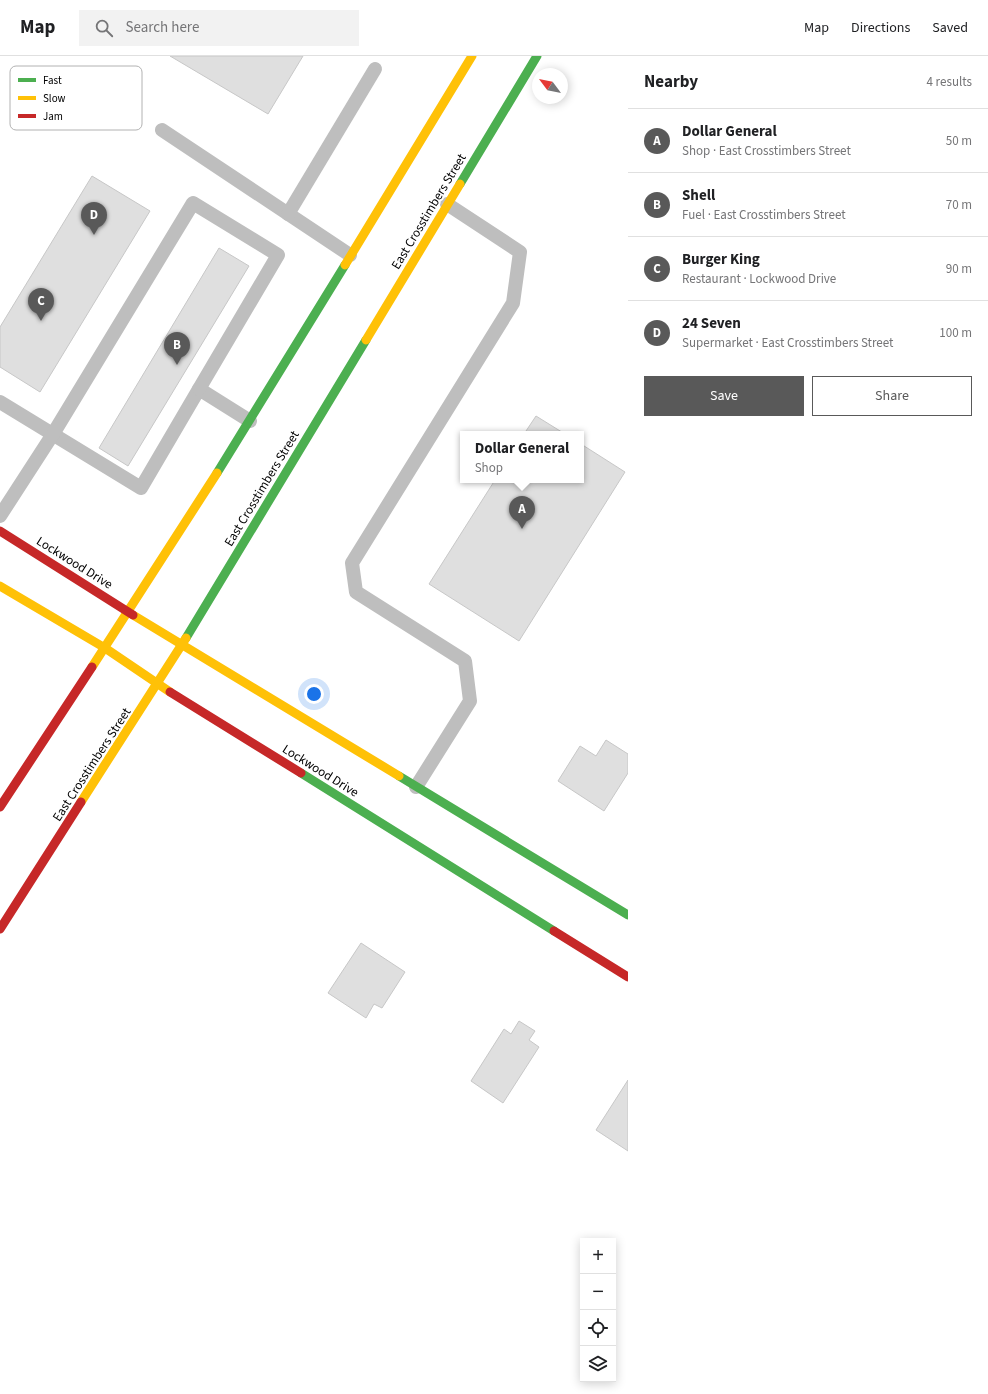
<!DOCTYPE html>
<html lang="en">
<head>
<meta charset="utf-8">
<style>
  :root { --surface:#fff; --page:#f2f2f2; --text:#202124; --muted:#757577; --line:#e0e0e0; --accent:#595959 }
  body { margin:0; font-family:"Source Sans 3",sans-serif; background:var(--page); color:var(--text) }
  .controls { position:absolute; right:12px; bottom:12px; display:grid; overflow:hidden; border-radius:0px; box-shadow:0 2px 10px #0003 }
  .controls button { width:36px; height:36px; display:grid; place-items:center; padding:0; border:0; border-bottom:1px solid var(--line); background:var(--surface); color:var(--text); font:20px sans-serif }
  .compass { position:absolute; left:532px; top:12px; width:36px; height:36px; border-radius:50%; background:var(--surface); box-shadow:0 2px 10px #0003; rotate:302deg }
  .you { position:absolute; left:314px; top:638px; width:14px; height:14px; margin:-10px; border:3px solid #fff; border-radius:50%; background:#1a73e8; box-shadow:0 0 0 6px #1a73e833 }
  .badge { display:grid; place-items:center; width:26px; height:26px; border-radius:50%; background:var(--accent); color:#fff; font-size:13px; font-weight:700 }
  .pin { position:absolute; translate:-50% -33px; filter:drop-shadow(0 1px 2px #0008) }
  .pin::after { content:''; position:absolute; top:21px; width:14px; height:12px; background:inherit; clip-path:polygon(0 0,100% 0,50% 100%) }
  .popup { position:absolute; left:460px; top:375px; width:124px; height:52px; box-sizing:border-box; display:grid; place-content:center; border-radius:0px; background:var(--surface); filter:drop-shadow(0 1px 3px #0005); font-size:13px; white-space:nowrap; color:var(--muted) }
  .popup b { font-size:15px; color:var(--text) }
  .popup::after { content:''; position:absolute; left:50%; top:100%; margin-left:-8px; border:8px solid transparent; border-top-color:var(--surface) }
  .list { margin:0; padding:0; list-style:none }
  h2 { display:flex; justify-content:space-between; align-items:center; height:52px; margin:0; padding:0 16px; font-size:17px }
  h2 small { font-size:13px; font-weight:400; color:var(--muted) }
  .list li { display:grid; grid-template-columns:26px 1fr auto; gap:12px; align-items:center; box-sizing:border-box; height:64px; padding:0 16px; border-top:1px solid var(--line) }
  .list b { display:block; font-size:15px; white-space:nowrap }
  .list p { margin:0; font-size:13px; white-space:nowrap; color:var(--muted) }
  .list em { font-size:13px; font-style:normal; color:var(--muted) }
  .actions { display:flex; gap:8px; padding:12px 16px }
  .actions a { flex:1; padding:9px 0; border:1px solid var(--accent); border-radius:0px; text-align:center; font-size:14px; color:var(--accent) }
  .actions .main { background:var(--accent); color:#fff }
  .icon { flex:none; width:22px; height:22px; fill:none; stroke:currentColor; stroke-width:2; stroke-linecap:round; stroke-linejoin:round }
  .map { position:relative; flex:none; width:628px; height:1338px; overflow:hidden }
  header { display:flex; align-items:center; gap:24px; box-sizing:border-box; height:56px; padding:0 20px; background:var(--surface); border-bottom:1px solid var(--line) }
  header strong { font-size:19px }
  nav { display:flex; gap:22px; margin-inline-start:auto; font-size:14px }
  .search { width:280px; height:36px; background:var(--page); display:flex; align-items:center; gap:10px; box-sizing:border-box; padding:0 14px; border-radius:0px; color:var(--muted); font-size:15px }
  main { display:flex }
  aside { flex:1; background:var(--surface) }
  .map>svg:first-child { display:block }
</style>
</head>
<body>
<header>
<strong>Map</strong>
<div class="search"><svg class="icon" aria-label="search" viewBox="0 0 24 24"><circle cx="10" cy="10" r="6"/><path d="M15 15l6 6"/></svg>Search here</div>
<nav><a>Map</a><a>Directions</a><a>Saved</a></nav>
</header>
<main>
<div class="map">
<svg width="628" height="1338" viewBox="0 0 628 1338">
  <rect width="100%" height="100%" fill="#fff"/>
  <g fill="#dfdfdf" stroke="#c7c7c7">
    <polygon points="170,0 303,0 268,58"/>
    <polygon points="92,120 150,155 40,336 0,311 0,271"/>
    <polygon points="219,192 249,210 128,410 99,392"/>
    <polygon points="536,360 565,378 524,378"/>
    <polygon points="581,388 625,416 519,585 429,528 495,424 581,424"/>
    <polygon points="606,684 628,698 628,717 604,755 558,725 580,690 596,700"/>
    <polygon points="361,887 405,916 382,952 374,948 366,962 328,937"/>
    <polygon points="519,965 535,975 529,984 539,991 503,1047 471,1025 504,973 511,978"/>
    <polygon points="628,1024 628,1095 596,1074"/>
  </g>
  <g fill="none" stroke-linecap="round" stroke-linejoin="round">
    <g stroke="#bebebe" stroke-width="14">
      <polyline points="162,74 350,199"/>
      <polyline points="288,158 375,13"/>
      <polyline points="0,346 141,432 199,333 250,365"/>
      <polyline points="0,460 53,378 193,147 278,199 199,333"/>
      <polyline points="416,731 470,645 465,605 356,536 352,507 513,247 520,196 447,148"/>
    </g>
    <g stroke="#4caf50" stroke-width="9">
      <polyline points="460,128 537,0"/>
      <polyline points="217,417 345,209"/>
      <polyline points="186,582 366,284"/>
      <polyline points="301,717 554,875"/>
      <polyline points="399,720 628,859"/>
    </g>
    <g stroke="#ffc107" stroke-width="9">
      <polyline points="345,209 472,0"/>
      <polyline points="366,284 460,128"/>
      <polyline points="0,530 105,592 170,636"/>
      <polyline points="133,559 399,720"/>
      <polyline points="92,611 217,417"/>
      <polyline points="81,746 186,582"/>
    </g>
    <g stroke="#c62828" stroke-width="9">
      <polyline points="0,475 133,559"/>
      <polyline points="170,636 301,717"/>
      <polyline points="0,751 92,611"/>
      <polyline points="0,873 81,746"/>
      <polyline points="554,875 628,921"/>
    </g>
  </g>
  <g text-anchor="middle" stroke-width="4" stroke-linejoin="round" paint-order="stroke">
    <g font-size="13" fill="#000" stroke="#fff">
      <text transform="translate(428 155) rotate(-59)" y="5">East Crosstimbers Street</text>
      <text transform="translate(261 432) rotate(-59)" y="5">East Crosstimbers Street</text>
      <text transform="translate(75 506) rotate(32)" y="5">Lockwood Drive</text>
      <text transform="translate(91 708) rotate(-57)" y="5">East Crosstimbers Street</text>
      <text transform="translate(321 714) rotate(32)" y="5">Lockwood Drive</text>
    </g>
  </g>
  <rect x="10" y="10" width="132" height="64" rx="6" fill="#fff" stroke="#b2b2b2" stroke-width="1"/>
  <rect x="18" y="22" width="18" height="4" fill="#4caf50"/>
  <rect x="18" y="40" width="18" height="4" fill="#ffc107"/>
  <rect x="18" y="58" width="18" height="4" fill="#c62828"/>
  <g font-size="11" fill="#000">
    <text x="43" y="28">Fast</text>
    <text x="43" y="46">Slow</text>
    <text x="43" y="64">Jam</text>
  </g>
</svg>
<div class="controls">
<button>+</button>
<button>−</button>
<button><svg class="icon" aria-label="locate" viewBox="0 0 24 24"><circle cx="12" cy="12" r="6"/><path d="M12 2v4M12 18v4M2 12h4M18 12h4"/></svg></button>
<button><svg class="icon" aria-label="layers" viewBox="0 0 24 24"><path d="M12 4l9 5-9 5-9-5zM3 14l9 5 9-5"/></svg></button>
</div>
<svg class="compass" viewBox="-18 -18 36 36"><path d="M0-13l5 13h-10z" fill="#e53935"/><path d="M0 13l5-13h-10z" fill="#757577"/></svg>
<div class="you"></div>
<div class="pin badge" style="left:522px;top:473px">A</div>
<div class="popup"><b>Dollar General</b>Shop</div>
<div class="pin badge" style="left:177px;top:309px">B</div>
<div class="pin badge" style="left:41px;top:265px">C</div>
<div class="pin badge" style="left:94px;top:179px">D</div>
</div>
<aside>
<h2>Nearby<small>4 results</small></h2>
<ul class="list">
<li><span class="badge">A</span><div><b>Dollar General</b><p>Shop · East Crosstimbers Street</p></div><em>50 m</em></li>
<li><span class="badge">B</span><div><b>Shell</b><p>Fuel · East Crosstimbers Street</p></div><em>70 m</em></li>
<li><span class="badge">C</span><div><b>Burger King</b><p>Restaurant · Lockwood Drive</p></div><em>90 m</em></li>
<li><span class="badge">D</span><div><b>24 Seven</b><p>Supermarket · East Crosstimbers Street</p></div><em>100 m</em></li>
</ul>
<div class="actions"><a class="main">Save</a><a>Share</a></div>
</aside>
</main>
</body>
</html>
